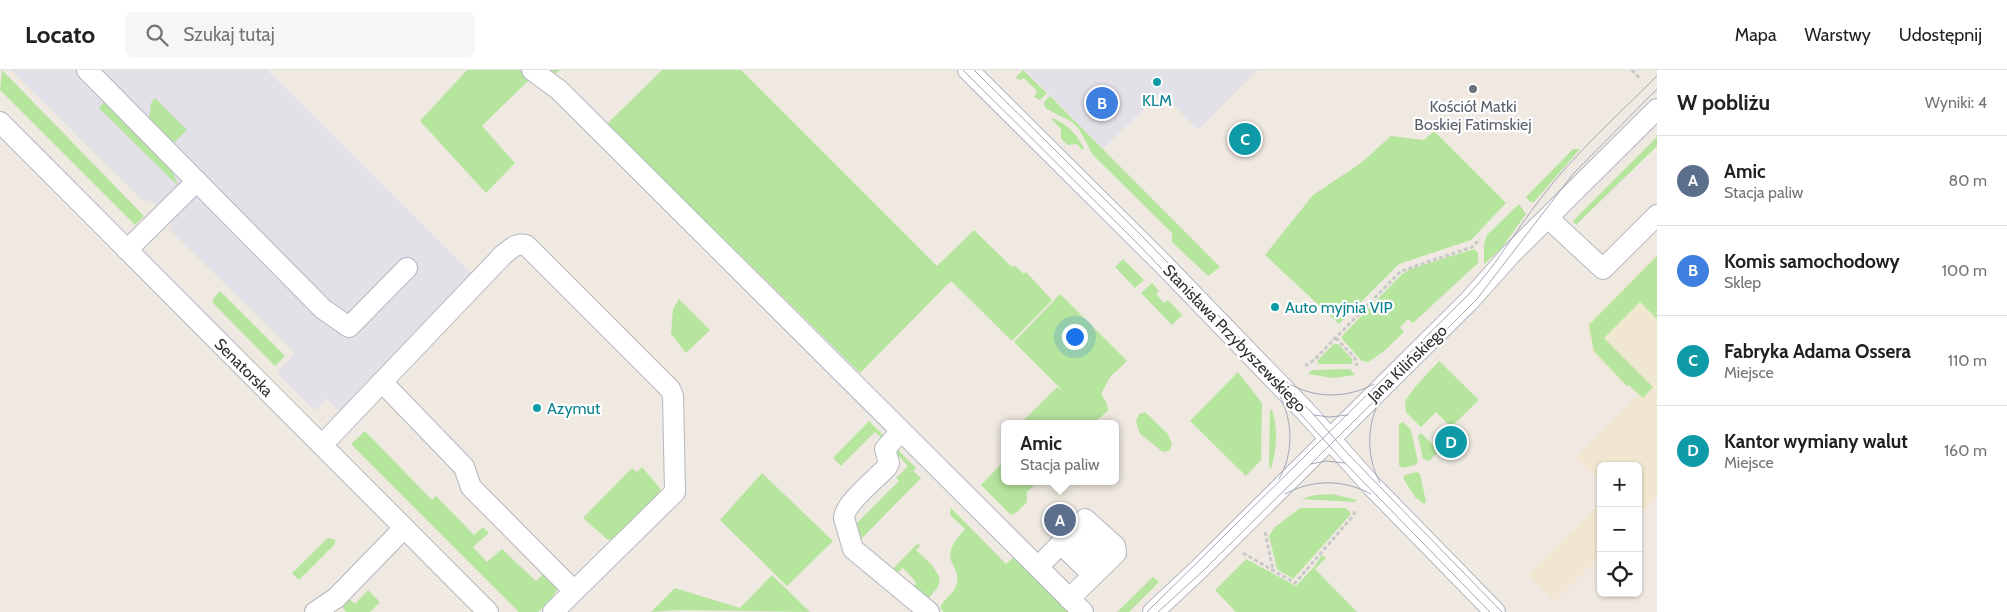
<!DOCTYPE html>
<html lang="pl">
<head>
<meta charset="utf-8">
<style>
  :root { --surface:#fff; --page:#f6f6f6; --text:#202124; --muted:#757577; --line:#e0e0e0; --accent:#b45309 }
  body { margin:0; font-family:Cabin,sans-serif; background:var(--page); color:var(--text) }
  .controls { position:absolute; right:15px; bottom:15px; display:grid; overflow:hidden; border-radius:8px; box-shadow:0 1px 4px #0004 }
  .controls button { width:45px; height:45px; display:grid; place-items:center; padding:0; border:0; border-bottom:1px solid var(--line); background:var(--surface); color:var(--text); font:25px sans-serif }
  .you { position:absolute; left:1074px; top:266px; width:18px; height:18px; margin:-12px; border:4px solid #fff; border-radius:50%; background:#1a73e8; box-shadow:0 0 0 8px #1a73e833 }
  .badge { display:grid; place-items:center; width:32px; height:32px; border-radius:50%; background:var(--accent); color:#fff; font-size:16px; font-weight:700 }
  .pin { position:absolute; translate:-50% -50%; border:2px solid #fff; box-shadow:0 1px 5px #0006 }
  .popup { position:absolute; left:1001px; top:350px; width:118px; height:65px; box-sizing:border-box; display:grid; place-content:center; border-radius:8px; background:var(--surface); filter:drop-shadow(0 1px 4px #0005); font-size:16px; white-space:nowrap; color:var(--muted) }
  .popup b { font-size:19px; color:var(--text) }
  .popup::after { content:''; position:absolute; left:50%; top:100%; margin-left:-10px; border:10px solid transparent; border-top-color:var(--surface) }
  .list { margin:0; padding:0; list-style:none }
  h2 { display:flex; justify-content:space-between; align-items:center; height:65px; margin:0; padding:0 20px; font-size:21px }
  h2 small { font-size:16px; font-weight:400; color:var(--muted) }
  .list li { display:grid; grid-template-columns:32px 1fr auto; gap:15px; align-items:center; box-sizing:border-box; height:90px; padding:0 20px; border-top:1px solid var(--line) }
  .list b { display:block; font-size:19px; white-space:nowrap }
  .list p { margin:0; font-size:16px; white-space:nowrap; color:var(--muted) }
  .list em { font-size:16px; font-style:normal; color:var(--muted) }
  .icon { flex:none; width:28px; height:28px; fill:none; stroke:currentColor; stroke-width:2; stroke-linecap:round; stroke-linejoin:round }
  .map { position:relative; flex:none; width:1657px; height:542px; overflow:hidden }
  header { display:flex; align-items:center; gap:30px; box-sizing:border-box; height:70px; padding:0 25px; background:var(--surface); border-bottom:1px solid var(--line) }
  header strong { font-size:24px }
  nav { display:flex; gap:28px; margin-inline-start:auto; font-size:18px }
  .search { width:350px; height:45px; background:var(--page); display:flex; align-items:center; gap:12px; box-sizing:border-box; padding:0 18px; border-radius:8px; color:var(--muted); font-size:19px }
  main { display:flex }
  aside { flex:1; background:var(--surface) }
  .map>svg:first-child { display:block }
</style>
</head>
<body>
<header>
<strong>Locato</strong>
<div class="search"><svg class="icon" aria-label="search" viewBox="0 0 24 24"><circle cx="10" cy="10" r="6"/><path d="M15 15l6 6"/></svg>Szukaj tutaj</div>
<nav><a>Mapa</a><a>Warstwy</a><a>Udostępnij</a></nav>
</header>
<main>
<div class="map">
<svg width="1657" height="542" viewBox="0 0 1657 542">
  <rect width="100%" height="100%" fill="#efe9e1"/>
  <g fill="#e3e1e8">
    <polygon points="11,0 267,0 473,205 341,343 326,328 315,341 277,303 295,283 169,159 173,153 164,143 149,129 145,133"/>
    <polygon points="1025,0 1257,0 1198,60 1161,22 1103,79"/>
  </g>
  <g fill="#f0e6d1">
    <polygon points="1657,184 1657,428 1638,447 1638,396 1601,396 1601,414 1575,388 1638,325 1629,317 1627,318 1592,282 1587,254"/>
    <polygon points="1601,433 1601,486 1554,532 1528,504"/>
  </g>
  <g fill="#b6e59e">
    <polygon points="2,0 144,146 135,155 0,20"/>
    <polygon points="467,0 560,0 541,16 532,7 482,56 515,93 486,123 420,51"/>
    <polygon points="662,0 741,0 937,196 974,160 1012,197 1014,195 1024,204 1026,202 1052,230 1012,271 951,211 860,303 607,54"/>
    <polygon points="1023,0 1047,23 1040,30 1034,27 1037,21 1024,8 1021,10 1015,8"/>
    <polygon points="1050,26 1220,197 1208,206 1172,172 1172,163 1093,85 1079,59 1072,52 1045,38 1044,32"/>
    <polygon points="155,28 187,60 175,72 170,73 149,48 151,33"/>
    <polygon points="105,30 172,99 178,116 99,38"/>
    <path d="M1053 48C1069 56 1075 62 1084 78L1082 80 1077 74 1068 75 1061 69V59L1052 50Z"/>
    <polygon points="1434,61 1506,133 1471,170 1399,194 1339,254 1265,185 1313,125 1361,93 1391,66 1424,70"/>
    <polygon points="1657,67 1657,76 1576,155 1573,151"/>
    <polygon points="1573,79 1580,79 1534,132 1530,132 1526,127"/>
    <polygon points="1519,134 1526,144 1501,179 1484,194 1484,174 1487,165"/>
    <polygon points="1474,179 1478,183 1478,193 1413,253 1408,249 1400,257 1404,262 1383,282 1368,292 1362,291 1342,269 1342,266 1402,204 1410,199"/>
    <polygon points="1657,186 1657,249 1640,232 1604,268 1653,317 1643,328 1629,315 1627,316 1594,281 1589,255"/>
    <polygon points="1123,189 1144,210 1135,218 1115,197"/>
    <polygon points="1152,213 1159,221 1156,224 1164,233 1168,230 1182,245 1172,255 1141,223"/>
    <polygon points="220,221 285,286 275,296 213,233 213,229"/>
    <polygon points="1060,224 1127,291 1110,307 1101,324 1107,333 1108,341 1092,354 1020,354 1057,317 1064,322 1014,272"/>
    <polygon points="679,229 710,260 686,283 671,264 673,239"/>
    <polygon points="1334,274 1338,274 1353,290 1351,294 1319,294 1317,291"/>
    <polygon points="1439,291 1479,330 1451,357 1436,342 1421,357 1406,342 1405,331 1416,316"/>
    <polygon points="1350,299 1355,305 1333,308 1308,304 1312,300"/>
    <polygon points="1238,302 1262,333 1261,390 1246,406 1190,351"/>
    <path d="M1272 339C1278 360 1277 378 1271 399L1269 396 1270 340Z"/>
    <polygon points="1145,342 1168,364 1172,375 1169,381 1163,382 1140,364 1136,351 1139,344"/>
    <polygon points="869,351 886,368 884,370 875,362 841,396 833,388"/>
    <polygon points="1403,352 1411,360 1418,392 1415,395 1402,398 1399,395 1399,354"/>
    <polygon points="365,361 432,430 436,426 474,465 483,457 489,463 473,477 487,492 502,479 536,511 545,502 558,517 552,529 538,542 519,542 351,374"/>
    <polygon points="1421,363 1439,381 1429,391 1423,389 1418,366"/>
    <polygon points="895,377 916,398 913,401 921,408 860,470 853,457 899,411 896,408 908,396 893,380"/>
    <polygon points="1005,390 1005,411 1038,411 1027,422 1027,432 1016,443 1011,445 981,415"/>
    <polygon points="642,397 660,418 660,424 615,469 608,470 583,448 632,398 637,402"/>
    <polygon points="1417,402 1420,404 1426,432 1424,434 1415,427 1403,408 1405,405"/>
    <polygon points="762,403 833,471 787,516 720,450"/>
    <polygon points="1332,424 1357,430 1355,432 1301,429 1315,425"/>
    <path d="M951 438 1006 494 1016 485 1071 542H944L940 538C943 529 953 525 956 516 964 492 933 494 965 459L950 445Z"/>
    <polygon points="1300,438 1346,438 1351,444 1293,509 1277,499 1269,466 1274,458"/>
    <polygon points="328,468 335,470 335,474 299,510 292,503"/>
    <polygon points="918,473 920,476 916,480 932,495 940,508 938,517 927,530 914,516 916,512 903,498 896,504 891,501"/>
    <polygon points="1322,485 1326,488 1315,499 1357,542 1236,542 1215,520 1246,489 1296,516 1314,497"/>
    <polygon points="772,505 810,542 681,540 651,542 675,518 740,538"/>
    <polygon points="1153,507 1159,512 1129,542 1117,542"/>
    <polygon points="368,520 380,532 370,542 346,542 339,532 346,526 355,534"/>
  </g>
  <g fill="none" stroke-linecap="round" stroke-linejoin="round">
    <defs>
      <g id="minor">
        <polyline points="87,0 323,239 349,257 407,198"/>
        <polyline points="532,0 559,20 1083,542"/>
        <polyline points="968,0 1164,195 1306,342 1371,415 1495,542"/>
        <polyline points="0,52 488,542"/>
        <polyline points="1548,148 1603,199 1657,145"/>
        <polyline points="127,180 197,111"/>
        <path d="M901 361 885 379 889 393 887 397C877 408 844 434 844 448L853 479 929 542"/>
        <polyline points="322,375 382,312"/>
        <polyline points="1072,462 1105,494"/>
        <polyline points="1061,474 1093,505"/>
        <polyline points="1038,497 1085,449 1115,476 1116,483 1069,529"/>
        <polyline points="315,542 336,528 404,458"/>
        <path d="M553 542 675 422 673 326 670 319 526 175C515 173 511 179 503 185L382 312 464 397 471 417 574 521"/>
        <polyline points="1153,542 1196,502 1470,230 1511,184 1657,39"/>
      </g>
    </defs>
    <use href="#minor" stroke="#b4b7c1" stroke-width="22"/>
    <g stroke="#c9c9c9" stroke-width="3" stroke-dasharray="4 2.5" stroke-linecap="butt">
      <polyline points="1632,0 1641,10"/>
      <polyline points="1336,268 1355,288 1357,296"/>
      <polyline points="1305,296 1314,290 1401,201 1472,177 1480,169"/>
      <polyline points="1265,462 1273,500"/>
      <polyline points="1243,483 1295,513 1352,447 1356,440"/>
    </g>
    <use href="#minor" stroke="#fff" stroke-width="20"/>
    <g stroke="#a3a6b8" stroke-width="1">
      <polyline points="963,0 1136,172 1284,326 1345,393 1490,542"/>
      <polyline points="974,0 1142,166 1314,345 1349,385 1502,542"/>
      <path d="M1286 312C1314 329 1346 329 1374 314"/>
      <polyline points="1314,345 1329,347 1348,345"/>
      <polyline points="1311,394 1326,391 1345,393"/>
      <path d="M1279 409C1294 383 1293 352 1280 326"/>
      <path d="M1380 413C1366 386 1366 355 1381 328"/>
      <path d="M1285 424C1313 409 1343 409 1371 424"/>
      <path d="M1147 542 1468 225C1496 196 1516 160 1541 128 1575 83 1618 45 1657 6"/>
      <polyline points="1158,542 1203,501 1477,229 1573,104 1657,19"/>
    </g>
  </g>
  <g fill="#0f9aa8" stroke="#fff" stroke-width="2">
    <circle cx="1157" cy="12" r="5"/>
    <circle cx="1275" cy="237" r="5"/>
    <circle cx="537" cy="338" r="5"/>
  </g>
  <circle fill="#6b7280" stroke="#fff" stroke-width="2" cx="1473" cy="19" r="5"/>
  <g text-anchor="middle" stroke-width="4.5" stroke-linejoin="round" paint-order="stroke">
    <g font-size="16" fill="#0d838f" stroke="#fff" text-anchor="start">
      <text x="1157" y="36" text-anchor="middle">KLM</text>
      <text x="1285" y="243">Auto myjnia VIP</text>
      <text x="547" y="344">Azymut</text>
    </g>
    <g font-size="16" fill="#5b616d" stroke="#fff">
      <text x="1473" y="42">Kościół Matki<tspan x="1473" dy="18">Boskiej Fatimskiej</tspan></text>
    </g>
    <g font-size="16" fill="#2e2e2e" stroke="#fff">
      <text transform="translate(1235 268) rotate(46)" y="6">Stanisława Przybyszewskiego</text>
      <text transform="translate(1407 293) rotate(-44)" y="6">Jana Kilińskiego</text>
      <text transform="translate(244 297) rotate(45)" y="6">Senatorska</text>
    </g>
  </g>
</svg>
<div class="controls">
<button>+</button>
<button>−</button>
<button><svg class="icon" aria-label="locate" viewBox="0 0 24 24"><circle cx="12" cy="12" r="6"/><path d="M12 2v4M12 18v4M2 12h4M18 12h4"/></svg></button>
</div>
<div class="you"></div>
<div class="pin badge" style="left:1060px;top:450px;background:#5c6f8a">A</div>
<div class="popup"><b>Amic</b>Stacja paliw</div>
<div class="pin badge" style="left:1102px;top:33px;background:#3f7fe0">B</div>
<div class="pin badge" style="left:1245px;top:69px;background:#0f9aa8">C</div>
<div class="pin badge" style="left:1451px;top:372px;background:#0f9aa8">D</div>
</div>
<aside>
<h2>W pobliżu<small>Wyniki: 4</small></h2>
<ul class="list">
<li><span class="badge" style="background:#5c6f8a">A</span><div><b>Amic</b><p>Stacja paliw</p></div><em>80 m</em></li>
<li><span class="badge" style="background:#3f7fe0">B</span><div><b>Komis samochodowy</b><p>Sklep</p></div><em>100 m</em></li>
<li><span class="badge" style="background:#0f9aa8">C</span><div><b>Fabryka Adama Ossera</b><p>Miejsce</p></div><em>110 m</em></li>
<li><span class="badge" style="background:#0f9aa8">D</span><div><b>Kantor wymiany walut</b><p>Miejsce</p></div><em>160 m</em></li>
</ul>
</aside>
</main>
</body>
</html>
